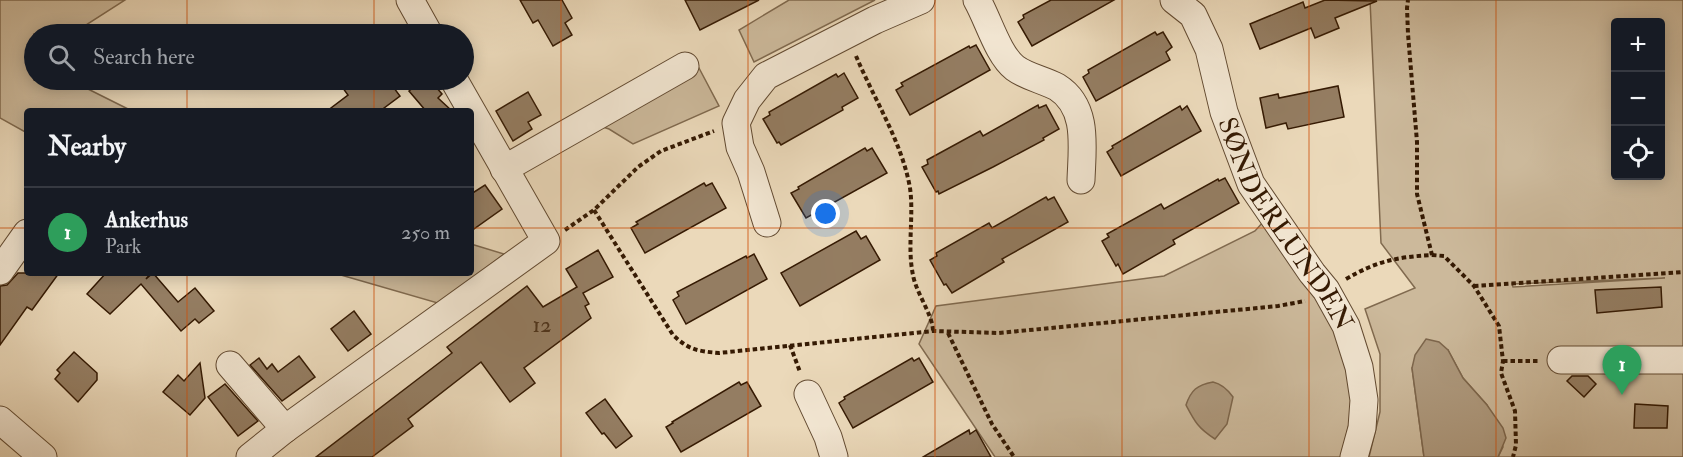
<!DOCTYPE html>
<html lang="en">
<head>
<meta charset="utf-8">
<style>
  :root { --surface:#171b24; --page:#20242c; --text:#f1f3f6; --muted:#9ea1a6; --line:#363941; --accent:#0f766e }
  body { margin:0; font-family:"IM FELL Double Pica",serif; background:var(--page); color:var(--text) }
  .controls { position:absolute; right:18px; top:18px; display:grid; overflow:hidden; border-radius:6px; box-shadow:0 3px 15px #0003 }
  .controls button { width:54px; height:54px; display:grid; place-items:center; padding:0; border:0; border-bottom:2px solid var(--line); background:var(--surface); color:var(--text); font:30px sans-serif }
  .you { position:absolute; left:826px; top:214px; width:21px; height:21px; margin:-15px; border:4px solid #fff; border-radius:50%; background:#1a73e8; box-shadow:0 0 0 9px #1a73e833 }
  .badge { display:grid; place-items:center; width:39px; height:39px; border-radius:50%; background:var(--accent); color:#fff; font-size:20px; font-weight:700 }
  .pin { position:absolute; translate:-50% -50px; filter:drop-shadow(0 2px 3px #0008) }
  .pin::after { content:''; position:absolute; top:32px; width:21px; height:18px; background:inherit; clip-path:polygon(0 0,100% 0,50% 100%) }
  .list { margin:0; padding:0; list-style:none }
  h2 { display:flex; justify-content:space-between; align-items:center; height:78px; margin:0; padding:0 24px; font-size:26px }
  h2 small { font-size:20px; font-weight:400; color:var(--muted) }
  .list li { display:grid; grid-template-columns:39px 1fr auto; gap:18px; align-items:center; box-sizing:border-box; height:90px; padding:0 24px; border-top:2px solid var(--line) }
  .list b { display:block; font-size:22px; white-space:nowrap }
  .list p { margin:0; font-size:20px; white-space:nowrap; color:var(--muted) }
  .list em { font-size:20px; font-style:normal; color:var(--muted) }
  .icon { flex:none; width:33px; height:33px; fill:none; stroke:currentColor; stroke-width:2; stroke-linecap:round; stroke-linejoin:round }
  .map { position:relative; flex:none; width:1683px; height:457px; overflow:hidden }
  .search { position:absolute; background:var(--surface); box-shadow:0 3px 15px #0003; left:24px; top:24px; width:450px; height:66px; display:flex; align-items:center; gap:15px; box-sizing:border-box; padding:0 21px; border-radius:33px; color:var(--muted); font-size:22px }
  .panel { position:absolute; background:var(--surface); box-shadow:0 3px 15px #0003; left:24px; top:108px; width:450px; height:168px; border-radius:6px }
  .map>svg:first-child { display:block }
</style>
</head>
<body>
<div class="map">
<svg width="1683" height="457" viewBox="0 0 1683 457">
  <rect width="100%" height="100%" fill="#ebd9ba"/>
  <filter id="stains"><feTurbulence type="fractalNoise" baseFrequency=".00333" numOctaves="4"/><feColorMatrix values="0 0 0 0 .2 0 0 0 0 .09 0 0 0 0 .02 0 0 0 .5 -.17"/></filter>
  <radialGradient id="worn" r=".72"><stop offset=".6" stop-color="#630" stop-opacity="0"/><stop offset="1" stop-color="#630" stop-opacity=".3"/></radialGradient>
  <g fill="#ccb99b" stroke="#806a4f" stroke-width="1.5" fill-rule="evenodd">
    <polygon points="0,0 125,0 72,34 34,34 34,80 75,80 84,87 132,111 27,111 27,133 0,118"/>
    <polygon points="789,0 875,0 754,62 739,30"/>
    <path d="M1370 0H1683V457H1498L1503 447 1487 405 1463 378 1448 350 1412 368 1424 457H1369L1380 412V354L1365 309 1415 288 1381 243ZM1616 22H1660V176H1616ZM1665 278 1513 287 1512 284Z"/>
    <polygon points="699,68 719,106 633,144 609,129 597,125"/>
    <polygon points="1264,221 1329,317 1345,361 1353,408 1341,457 995,457 919,344 936,306 1164,276 1255,231"/>
    <polygon points="471,244 504,254 441,304 334,273 471,273"/>
  </g>
  <g fill="#ad987c" stroke="#7d664c" stroke-width="1.5">
    <polygon points="1426,339 1439,342 1448,350 1463,378 1487,405 1503,428 1506,438 1498,457 1424,457 1412,368 1415,355"/>
    <path d="M1213 382C1222 384 1228 390 1233 397L1227 424 1215 439C1198 428 1195 422 1186 405 1191 390 1197 385 1213 382Z"/>
  </g>
  <g fill="#947d62" stroke="#351a03" stroke-width="1.5">
    <polygon points="520,0 562,0 572,18 565,23 572,35 553,46 538,20 533,23"/>
    <polygon points="685,0 759,0 700,30"/>
    <polygon points="1051,0 1114,0 1032,46 1018,22 1024,18 1023,15"/>
    <polygon points="1325,0 1377,1 1335,18 1339,28 1315,38 1311,28 1260,49 1250,24 1303,2 1305,8"/>
    <polygon points="1155,32 1157,35 1163,32 1172,47 1166,52 1170,60 1096,101 1083,77 1089,73 1088,70"/>
    <polygon points="976,45 990,70 910,115 896,90 903,86 901,83 969,46 970,48"/>
    <polygon points="844,73 858,98 842,107 843,110 781,145 779,142 777,143 763,119 770,115 769,112 836,74 838,77"/>
    <polygon points="337,80 388,80 400,96 380,111 327,111 348,95"/>
    <polygon points="423,80 430,80 442,94 438,98 452,111 426,111 409,91"/>
    <polygon points="1338,86 1344,117 1288,129 1286,123 1266,128 1260,98 1278,94 1279,98"/>
    <polygon points="528,92 541,115 528,122 532,129 513,141 496,111"/>
    <polygon points="1038,105 1039,108 1046,105 1059,129 1043,138 1044,140 993,167 939,194 938,191 936,192 922,167 928,164 927,160 980,131 983,136"/>
    <polygon points="1180,106 1182,110 1187,106 1201,131 1121,176 1107,152 1113,148 1112,146"/>
    <polygon points="865,148 867,151 872,148 887,173 806,218 791,193 799,189 798,187"/>
    <polygon points="1225,178 1239,203 1173,240 1175,244 1123,274 1118,264 1116,266 1102,241 1109,237 1107,234 1161,204 1164,209 1218,179 1219,181"/>
    <polygon points="704,183 706,186 712,183 726,208 645,253 631,228 638,224 636,222"/>
    <polygon points="485,185 502,209 471,231 471,194"/>
    <polygon points="1046,197 1048,200 1054,197 1068,222 1002,259 1004,262 952,293 946,284 944,285 930,260 937,256 936,253 989,223 992,228"/>
    <polygon points="856,231 861,239 866,236 880,260 800,306 781,273"/>
    <polygon points="598,250 613,277 583,293 589,304 585,306 591,318 524,368 535,383 510,402 481,362 408,419 413,426 372,457 316,457 452,353 447,347 527,286 543,307 577,287 566,269"/>
    <polygon points="754,254 767,279 686,324 673,300 679,296 677,292 746,256 747,258"/>
    <polygon points="18,273 59,273 32,310 27,307 0,345 0,286 7,285"/>
    <polygon points="106,273 151,273 146,279 153,273 178,302 195,288 214,311 199,323 195,319 181,331 141,284 110,314 87,294"/>
    <polygon points="1661,287 1662,307 1597,313 1595,290"/>
    <polygon points="354,311 371,334 348,351 331,329"/>
    <polygon points="74,352 97,373 97,380 78,402 55,379 60,373 57,370"/>
    <polygon points="299,356 315,377 282,401 250,365 259,358 267,369 272,364 278,372"/>
    <polygon points="912,358 914,361 919,358 933,382 853,428 839,403 845,399 844,397"/>
    <polygon points="200,363 205,398 190,415 163,392 178,375 184,381"/>
    <polygon points="1572,376 1588,376 1596,384 1584,397 1567,381"/>
    <polygon points="739,382 741,385 747,382 761,406 681,452 666,427 673,423 672,422"/>
    <polygon points="225,384 258,421 238,436 208,397"/>
    <polygon points="605,399 632,436 616,448 604,433 602,434 586,413"/>
    <polygon points="1635,404 1668,406 1667,428 1634,428"/>
    <polygon points="969,430 970,434 976,430 991,457 923,457"/>
  </g>
  <g fill="none" stroke-linecap="round" stroke-linejoin="round">
    <defs>
      <g id="minor">
        <polyline points="410,0 429,34"/>
        <path d="M977 0C988 19 998 55 1015 68 1027 77 1044 80 1057 87 1089 107 1082 148 1081 180"/>
        <path id="s1" d="M1174 0 1193 15 1209 49 1224 112 1251 184 1312 273 1326 290 1346 326 1359 367 1364 400 1362 428 1354 457"/>
        <polyline points="504,169 685,66"/>
        <polyline points="767,223 751,172 740,147 736,123 747,100 766,76 875,20 921,0"/>
        <polyline points="0,271 27,233"/>
        <polyline points="1561,360 1683,360"/>
        <polyline points="230,365 285,429"/>
        <polyline points="808,394 828,437 834,457"/>
        <polyline points="0,420 43,457"/>
        <polyline points="250,457 285,429 546,241 454,80"/>
      </g>
    </defs>
    <use href="#minor" stroke="#624a31" stroke-width="29"/>
    <g stroke="#351a03" stroke-width="4" stroke-dasharray="4.5 3" stroke-linecap="butt">
      <path d="M856 56C874 99 902 142 910 188 914 216 907 247 913 275 916 293 933 315 933 331"/>
      <path d="M594 210 673 335C689 350 697 351 719 353L933 331 999 333 1278 306 1305 301"/>
      <polyline points="565,230 594,210 638,167 661,151 714,131"/>
      <polyline points="1432,255 1444,256 1474,286 1499,326 1503,361 1501,373 1515,411 1516,445 1513,457"/>
      <path d="M1346 279C1377 261 1397 257 1432 255L1417 194V142L1408 34 1407 8 1408 0"/>
      <polyline points="1474,286 1683,272"/>
      <polyline points="948,333 992,424 1014,457"/>
      <polyline points="790,345 800,372"/>
      <polyline points="1503,361 1538,361"/>
    </g>
    <use href="#minor" stroke="#f2e6d2" stroke-width="27"/>
  </g>
  <path fill="none" stroke="#cd500b" stroke-width="1.5" stroke-opacity="0.55" d="M187 0V34M374 0V34M561 0V457M748 0V457M935 0V457M1122 0V457M1309 0V457M1496 0V457M187 80V111M374 80V111M0 228H27M471 228H1683M187 273V457M374 273V457"/>
  <g text-anchor="middle" stroke-width="4.5" stroke-linejoin="round" paint-order="stroke">
    <g font-size="22" fill="#4d331b">
      <text x="542" y="332">12</text>
    </g>
    <g font-size="26" fill="#351a03" stroke="#f2e6d2">
      <text dy="9" stroke="none"><textPath href="#s1" startOffset="255">SØNDERLUNDEN</textPath></text>
    </g>
  </g>
  <rect width="100%" height="100%" filter="url(#stains)"/>
  <rect width="100%" height="100%" fill="url(#worn)"/>
</svg>
<div class="controls">
<button>+</button>
<button>−</button>
<button><svg class="icon" aria-label="locate" viewBox="0 0 24 24"><circle cx="12" cy="12" r="6"/><path d="M12 2v4M12 18v4M2 12h4M18 12h4"/></svg></button>
</div>
<div class="you"></div>
<div class="pin badge" style="left:1622px;top:395px;background:#2e9e5b">1</div>
<div class="search"><svg class="icon" aria-label="search" viewBox="0 0 24 24"><circle cx="10" cy="10" r="6"/><path d="M15 15l6 6"/></svg>Search here</div>
<section class="panel">
<h2>Nearby<small></small></h2>
<ul class="list">
<li><span class="badge" style="background:#2e9e5b">1</span><div><b>Ankerhus</b><p>Park</p></div><em>250 m</em></li>
</ul>
</section>
</div>
</body>
</html>
